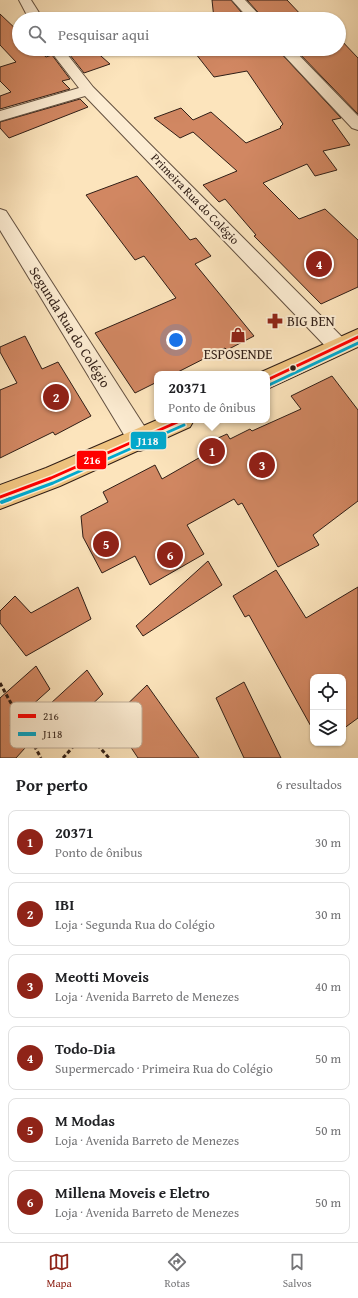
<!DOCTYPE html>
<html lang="pt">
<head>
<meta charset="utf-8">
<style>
  :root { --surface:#fff; --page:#f2f2f2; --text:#202124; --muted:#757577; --line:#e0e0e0; --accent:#8f2418 }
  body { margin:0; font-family:"Gentium Book Plus",serif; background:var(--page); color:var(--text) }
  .controls { position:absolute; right:12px; bottom:12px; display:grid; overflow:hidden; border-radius:8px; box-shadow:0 1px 3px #0004 }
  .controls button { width:36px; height:36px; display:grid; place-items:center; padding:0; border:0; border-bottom:1px solid var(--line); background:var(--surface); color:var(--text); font:20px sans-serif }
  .you { position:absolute; left:176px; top:340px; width:14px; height:14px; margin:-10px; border:3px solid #fff; border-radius:50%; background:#1a73e8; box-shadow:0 0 0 6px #1a73e833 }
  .badge { display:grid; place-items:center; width:26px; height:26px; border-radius:50%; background:var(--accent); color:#fff; font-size:13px; font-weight:700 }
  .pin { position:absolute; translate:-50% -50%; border:2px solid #fff; box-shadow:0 1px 4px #0006 }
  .popup { position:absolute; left:154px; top:371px; width:116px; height:52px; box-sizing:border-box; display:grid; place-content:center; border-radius:8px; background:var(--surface); filter:drop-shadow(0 1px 3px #0005); font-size:13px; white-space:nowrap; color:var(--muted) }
  .popup b { font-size:15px; color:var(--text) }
  .popup::after { content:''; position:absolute; left:50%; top:100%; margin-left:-8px; border:8px solid transparent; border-top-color:var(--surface) }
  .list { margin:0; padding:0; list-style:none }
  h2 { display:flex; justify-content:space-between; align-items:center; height:52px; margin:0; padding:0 16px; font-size:17px }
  h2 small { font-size:13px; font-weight:400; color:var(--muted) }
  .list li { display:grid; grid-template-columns:26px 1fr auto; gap:12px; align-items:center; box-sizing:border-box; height:64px; margin:0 8px 8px; padding:0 8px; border:1px solid var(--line); border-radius:8px }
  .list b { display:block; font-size:15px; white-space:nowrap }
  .list p { margin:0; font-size:13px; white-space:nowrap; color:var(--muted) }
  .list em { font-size:13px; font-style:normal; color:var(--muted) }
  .icon { flex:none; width:22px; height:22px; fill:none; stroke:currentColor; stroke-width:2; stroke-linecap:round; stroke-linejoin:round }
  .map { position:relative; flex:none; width:358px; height:758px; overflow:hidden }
  .search { position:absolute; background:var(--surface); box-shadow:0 1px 3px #0004; left:12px; right:12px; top:12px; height:44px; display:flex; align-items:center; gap:10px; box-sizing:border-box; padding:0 14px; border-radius:22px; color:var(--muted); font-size:15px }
  .sheet { height:484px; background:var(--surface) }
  nav { display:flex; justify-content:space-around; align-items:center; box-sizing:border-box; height:56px; border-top:1px solid var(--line); background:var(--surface); font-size:11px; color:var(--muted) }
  nav a { display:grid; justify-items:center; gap:2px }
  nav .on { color:var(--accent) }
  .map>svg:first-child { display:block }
</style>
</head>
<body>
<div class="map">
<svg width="358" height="758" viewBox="0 0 358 758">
  <rect width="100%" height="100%" fill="#fce4bc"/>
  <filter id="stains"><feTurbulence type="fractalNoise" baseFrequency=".005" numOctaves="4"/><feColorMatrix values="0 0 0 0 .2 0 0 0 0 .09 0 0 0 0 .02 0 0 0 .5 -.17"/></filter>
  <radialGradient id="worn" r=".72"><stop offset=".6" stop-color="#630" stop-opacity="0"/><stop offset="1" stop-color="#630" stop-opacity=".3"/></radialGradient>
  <g fill="#d18762" stroke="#301e16">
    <polygon points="212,0 231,0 247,19 214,19"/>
    <polygon points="247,0 287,0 304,18 307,19 264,19"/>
    <polygon points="0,14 19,32 19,49 37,49 46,57 52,55 70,79 62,81 70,89 0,109 0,96 11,92 0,81 0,67 16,62 0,45"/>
    <polygon points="339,38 358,58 358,114 295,49 339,49"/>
    <polygon points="68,49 93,49 110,64 84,73 66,50"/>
    <polygon points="192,49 277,49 341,118 332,120 350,145 323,151 337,170 315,176 307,164 263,183 299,219 325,209 358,240 358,287 321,304 254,236 256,235 225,199 219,202 203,185 237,171 193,132 180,138 154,118 181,108 193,120 211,112 246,143 281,128 280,127 283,124 247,71 214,77"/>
    <polygon points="80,99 88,107 9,138 0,128 0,122"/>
    <polygon points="137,176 190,240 196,238 211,256 195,264 254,336 227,350 225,348 174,374 157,374 157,382 135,393 95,333 176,298 144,256 135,260 86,195"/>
    <polygon points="25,336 42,369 58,362 91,416 55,435 53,432 0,458 0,390 17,383 0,352 0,347"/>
    <polygon points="332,376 358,410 358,501 313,535 319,545 278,567 242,503 238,505 234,499 187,525 204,554 150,585 135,556 102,573 83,537 81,516 108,502 103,492 155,465 162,479 204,455 198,447 227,434 230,439 250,429 252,431 301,409 291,396"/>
    <polygon points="208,561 222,585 143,636 136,626"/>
    <polygon points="276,570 306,618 358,587 358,718 343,729 343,677 313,677 313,730 249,615 245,617 233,596"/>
    <polygon points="78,587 91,619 26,656 0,623 0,611 15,596 31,613"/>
    <polygon points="36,666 50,689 10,725 25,748 16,758 0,758 0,698"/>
    <polygon points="87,670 103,694 66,729 50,704"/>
    <polygon points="244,682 281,758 244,758 216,698"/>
    <polygon points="147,685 199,758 138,758 112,719"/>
  </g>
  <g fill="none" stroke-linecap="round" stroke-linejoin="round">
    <defs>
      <g id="minor">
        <polygon points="19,0 31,0 43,19 29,19"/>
        <polygon points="232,0 245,0 263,19 249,19"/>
        <polygon points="49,49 63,49 93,87 345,340 349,346 345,352 338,355 331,352 85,96 0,121 0,111 79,88"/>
        <polygon points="278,49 293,49 358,116 358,130 352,128"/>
        <polygon points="0,209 6,211 148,432 152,440 148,448 140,451 132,448 0,230"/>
      </g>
      <g id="major">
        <polygon points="358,329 358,347 267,389 267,374 259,373"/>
        <polygon points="157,420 194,420 190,427 60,486 0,509 0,485 46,468"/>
      </g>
    </defs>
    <use href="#minor" stroke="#635040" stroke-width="2"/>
    <use href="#major" stroke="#301e16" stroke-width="2"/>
    <g stroke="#301e16" stroke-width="3" stroke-dasharray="4 2.5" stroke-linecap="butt">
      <polyline points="0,683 41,758"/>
      <polyline points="63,758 86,732 109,758"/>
    </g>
    <use href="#minor" fill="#fdedd3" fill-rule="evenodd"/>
    <use href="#major" fill="#eec27e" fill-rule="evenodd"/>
    <defs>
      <g id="bus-1">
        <polyline points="267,380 358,337"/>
        <polyline points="0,497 51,478 182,420"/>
      </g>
      <g id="bus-2-far1">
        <polyline points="269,385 358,343"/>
        <polyline points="7,500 53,483 184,425"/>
      </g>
      <polyline id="bus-2" points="2,502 10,499"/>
    </defs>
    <use href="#bus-1" stroke="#fdedd3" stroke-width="6"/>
    <use href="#bus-2-far1" stroke="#fdedd3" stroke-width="6"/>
    <use href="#bus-2" stroke="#fdedd3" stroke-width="7"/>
    <use href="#bus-1" stroke="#f00" stroke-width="3"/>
    <use href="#bus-2-far1" stroke="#00a9ce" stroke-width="3"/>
    <use href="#bus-2" stroke="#00a9ce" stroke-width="4"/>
  </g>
  <defs>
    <symbol id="pharmacy-bare" viewBox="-9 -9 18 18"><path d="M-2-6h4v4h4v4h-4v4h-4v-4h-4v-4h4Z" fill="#8f2418" stroke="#fdedd3" stroke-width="2.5" paint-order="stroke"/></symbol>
    <symbol id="shop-bare" viewBox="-9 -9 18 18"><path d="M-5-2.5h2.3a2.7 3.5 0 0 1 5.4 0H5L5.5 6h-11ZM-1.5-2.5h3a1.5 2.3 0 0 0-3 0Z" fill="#8f2418" stroke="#fdedd3" stroke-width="2.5" paint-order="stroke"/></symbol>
  </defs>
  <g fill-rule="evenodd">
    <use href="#pharmacy-bare" x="264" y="310" width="22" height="22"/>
    <use href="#shop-bare" x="227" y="324" width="22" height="22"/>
  </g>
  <circle fill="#301e16" stroke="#fdedd3" stroke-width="1.5" cx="293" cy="368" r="3.5"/>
  <g text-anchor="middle" stroke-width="4" stroke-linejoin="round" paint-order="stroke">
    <g font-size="12" fill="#301e16" stroke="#fdedd3">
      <text transform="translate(195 199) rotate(46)" y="4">Primeira Rua do Colégio</text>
    </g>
    <g font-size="14" fill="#301e16" stroke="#fdedd3" text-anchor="start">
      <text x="287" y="326">BIG BEN</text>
      <text x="238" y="359" text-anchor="middle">ESPOSENDE</text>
    </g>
    <g font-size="14" fill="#301e16" stroke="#fdedd3">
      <text transform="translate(70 327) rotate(58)" y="5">Segunda Rua do Colégio</text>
    </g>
  </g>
  <rect x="10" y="702" width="132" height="46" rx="6" fill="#fdedd3" stroke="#c0af9a" stroke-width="1"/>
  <rect x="18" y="714" width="18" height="4" fill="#f00"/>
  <rect x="18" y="732" width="18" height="4" fill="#00a9ce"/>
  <g font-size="11" fill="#301e16">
    <text x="43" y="720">216</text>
    <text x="43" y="738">J118</text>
  </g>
  <g stroke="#fdedd3" stroke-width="1.5">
    <rect x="130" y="431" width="37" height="19" rx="4" fill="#00a9ce"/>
    <rect x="76" y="450" width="31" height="20" rx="4" fill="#f00"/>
  </g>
  <g font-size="11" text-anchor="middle" font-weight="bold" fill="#fff">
    <text x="148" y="445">J118</text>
    <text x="92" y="464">216</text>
  </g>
  <rect width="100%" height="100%" filter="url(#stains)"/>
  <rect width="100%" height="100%" fill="url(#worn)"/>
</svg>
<div class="controls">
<button><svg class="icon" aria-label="locate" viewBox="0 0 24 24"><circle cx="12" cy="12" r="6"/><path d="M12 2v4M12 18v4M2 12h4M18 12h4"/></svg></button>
<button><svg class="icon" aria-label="layers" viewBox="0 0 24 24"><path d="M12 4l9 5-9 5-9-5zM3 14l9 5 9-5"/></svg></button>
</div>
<div class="you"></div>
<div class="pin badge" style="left:212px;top:451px">1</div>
<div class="popup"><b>20371</b>Ponto de ônibus</div>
<div class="pin badge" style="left:56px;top:397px">2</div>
<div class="pin badge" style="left:262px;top:465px">3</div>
<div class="pin badge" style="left:319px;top:264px">4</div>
<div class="pin badge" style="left:106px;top:544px">5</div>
<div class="pin badge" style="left:170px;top:555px">6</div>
<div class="search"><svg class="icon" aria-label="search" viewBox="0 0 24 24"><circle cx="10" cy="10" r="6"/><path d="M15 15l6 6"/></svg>Pesquisar aqui</div>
</div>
<section class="sheet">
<h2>Por perto<small>6 resultados</small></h2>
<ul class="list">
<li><span class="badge">1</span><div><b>20371</b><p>Ponto de ônibus</p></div><em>30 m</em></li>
<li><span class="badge">2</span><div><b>IBI</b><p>Loja · Segunda Rua do Colégio</p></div><em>30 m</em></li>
<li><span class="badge">3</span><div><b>Meotti Moveis</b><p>Loja · Avenida Barreto de Menezes</p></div><em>40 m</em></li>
<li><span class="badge">4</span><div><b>Todo-Dia</b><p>Supermercado · Primeira Rua do Colégio</p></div><em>50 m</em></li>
<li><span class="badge">5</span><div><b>M Modas</b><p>Loja · Avenida Barreto de Menezes</p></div><em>50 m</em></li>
<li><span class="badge">6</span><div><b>Millena Moveis e Eletro</b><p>Loja · Avenida Barreto de Menezes</p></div><em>50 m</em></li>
</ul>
</section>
<nav>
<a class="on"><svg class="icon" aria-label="map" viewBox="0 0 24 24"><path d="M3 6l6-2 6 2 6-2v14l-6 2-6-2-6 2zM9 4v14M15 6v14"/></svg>Mapa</a>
<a><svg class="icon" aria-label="directions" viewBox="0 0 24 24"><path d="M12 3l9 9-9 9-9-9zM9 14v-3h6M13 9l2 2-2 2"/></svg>Rotas</a>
<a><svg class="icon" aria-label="saved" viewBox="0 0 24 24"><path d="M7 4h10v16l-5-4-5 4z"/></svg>Salvos</a>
</nav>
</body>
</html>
